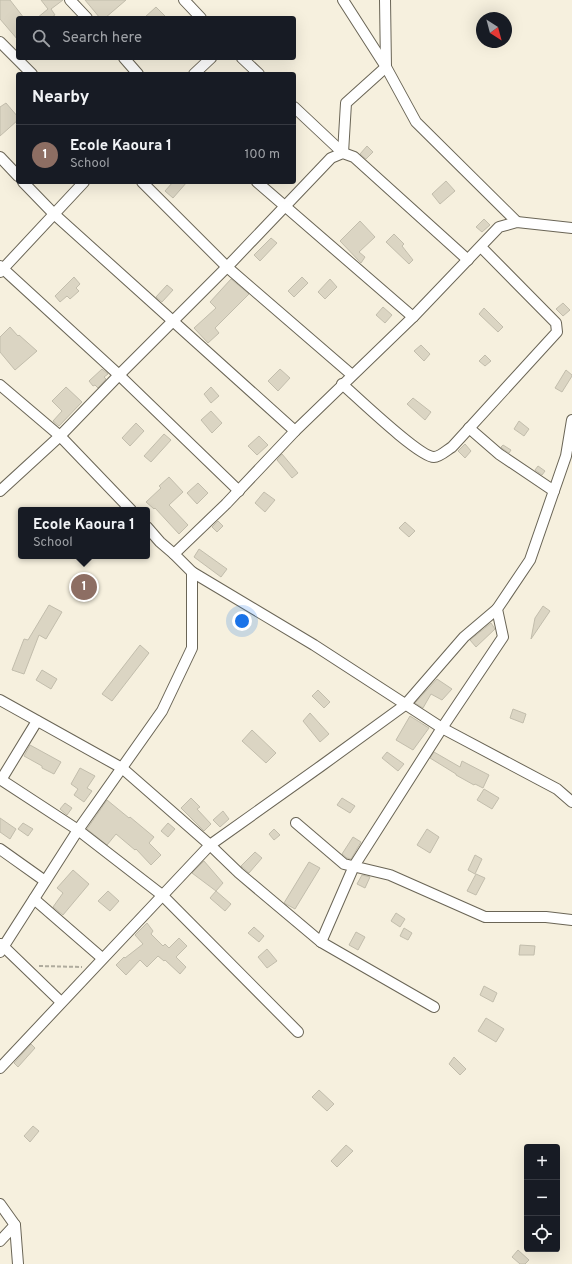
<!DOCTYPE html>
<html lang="en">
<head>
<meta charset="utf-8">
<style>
  :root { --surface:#171b24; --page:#242831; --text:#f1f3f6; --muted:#9ea1a6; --line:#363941; --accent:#b45309 }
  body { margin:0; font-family:Overpass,sans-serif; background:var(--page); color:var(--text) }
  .controls { position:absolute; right:12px; bottom:12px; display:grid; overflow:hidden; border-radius:4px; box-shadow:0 4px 16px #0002 }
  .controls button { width:36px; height:36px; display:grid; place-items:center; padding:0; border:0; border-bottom:1px solid var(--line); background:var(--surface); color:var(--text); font:20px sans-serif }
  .compass { position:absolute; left:476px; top:12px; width:36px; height:36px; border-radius:50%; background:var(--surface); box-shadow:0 4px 16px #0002; rotate:144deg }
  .you { position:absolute; left:242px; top:621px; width:14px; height:14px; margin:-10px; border:3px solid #fff; border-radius:50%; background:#1a73e8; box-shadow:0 0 0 6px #1a73e833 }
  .badge { display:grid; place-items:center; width:26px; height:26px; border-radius:50%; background:var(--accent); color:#fff; font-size:13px; font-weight:700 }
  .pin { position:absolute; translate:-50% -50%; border:2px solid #fff; box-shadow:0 1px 4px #0006 }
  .popup { position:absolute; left:18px; top:507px; width:132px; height:52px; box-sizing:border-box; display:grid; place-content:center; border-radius:4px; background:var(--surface); filter:drop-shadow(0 1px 3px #0005); font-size:13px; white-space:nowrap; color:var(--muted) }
  .popup b { font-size:15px; color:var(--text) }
  .popup::after { content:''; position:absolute; left:50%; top:100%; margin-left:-8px; border:8px solid transparent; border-top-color:var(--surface) }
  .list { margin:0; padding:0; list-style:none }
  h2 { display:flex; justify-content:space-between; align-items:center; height:52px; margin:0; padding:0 16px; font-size:17px }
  h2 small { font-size:13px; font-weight:400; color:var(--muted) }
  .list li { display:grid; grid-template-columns:26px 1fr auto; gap:12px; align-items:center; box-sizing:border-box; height:60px; padding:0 16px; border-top:1px solid var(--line) }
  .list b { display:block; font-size:15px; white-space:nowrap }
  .list p { margin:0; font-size:13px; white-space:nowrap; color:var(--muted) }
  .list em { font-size:13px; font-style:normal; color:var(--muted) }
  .icon { flex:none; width:22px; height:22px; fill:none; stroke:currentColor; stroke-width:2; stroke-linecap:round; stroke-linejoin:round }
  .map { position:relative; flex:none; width:572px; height:1264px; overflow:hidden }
  .search { position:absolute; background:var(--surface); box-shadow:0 4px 16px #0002; left:16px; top:16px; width:280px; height:44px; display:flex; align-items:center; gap:10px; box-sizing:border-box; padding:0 14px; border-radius:4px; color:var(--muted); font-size:15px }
  .panel { position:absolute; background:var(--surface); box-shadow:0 4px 16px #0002; left:16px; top:72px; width:280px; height:112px; border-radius:4px }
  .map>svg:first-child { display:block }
</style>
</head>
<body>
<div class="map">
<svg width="572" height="1264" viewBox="0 0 572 1264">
  <rect width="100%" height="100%" fill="#f6f0de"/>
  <g fill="#dbd5c3" stroke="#c2bdac">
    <polygon points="0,0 10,0 24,18 18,18 18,40 0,19"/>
    <polygon points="41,0 63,0 51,9 55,15 50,18 37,18 48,9"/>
    <polygon points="85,0 126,0 105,18 100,18"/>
    <polygon points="156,7 167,18 144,18"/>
    <polygon points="6,103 18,117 18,120 0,136 0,107"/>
    <polygon points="367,146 373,152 366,159 360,154"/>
    <polygon points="446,181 455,191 440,204 432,194"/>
    <polygon points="173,182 187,182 173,198 165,191"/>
    <polygon points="484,219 490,225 482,232 476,227"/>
    <polygon points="360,221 375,237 359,252 365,257 361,263 340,241"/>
    <polygon points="394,234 404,244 402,246 413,260 409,264 386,242"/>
    <polygon points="271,238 277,243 260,261 254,255"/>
    <polygon points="74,277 80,284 76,288 79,291 70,299 67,296 60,302 55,296"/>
    <polygon points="302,277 308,283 294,297 288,291"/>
    <polygon points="231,279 249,294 215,328 219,333 208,343 194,328 216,308 210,302"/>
    <polygon points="330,279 337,287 325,299 318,292"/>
    <polygon points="167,285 173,290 162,302 156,297"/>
    <polygon points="563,303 570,310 563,316 556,309"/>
    <polygon points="383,307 392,315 385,323 376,315"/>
    <polygon points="484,308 503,327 498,332 479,314"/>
    <polygon points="10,327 18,336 19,335 37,351 15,370 0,352 0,337"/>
    <polygon points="421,345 430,354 424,361 414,351"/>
    <polygon points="485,355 491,361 485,366 479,361"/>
    <polygon points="102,369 108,374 104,377 106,379 98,388 95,385 93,386 89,381"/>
    <polygon points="280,369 290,378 278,391 268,381"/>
    <polygon points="566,370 572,375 572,376 562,392 555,388"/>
    <polygon points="66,387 82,402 59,426 53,421 62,411 52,401"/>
    <polygon points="211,387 219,396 211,403 204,394"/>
    <polygon points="413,398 431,412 425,420 407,404"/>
    <polygon points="211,411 222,423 212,433 201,420"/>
    <polygon points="519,421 529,429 524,436 514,429"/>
    <polygon points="136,423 144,431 130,446 122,438"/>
    <polygon points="164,434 171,440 151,462 144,456"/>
    <polygon points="259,436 268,445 257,455 248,446"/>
    <polygon points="465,444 471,451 465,458 458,451"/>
    <polygon points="503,445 511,450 509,453 503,449 501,447"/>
    <polygon points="282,454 298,473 292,478 277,460"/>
    <polygon points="538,466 545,471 542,475 535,470"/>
    <polygon points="169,477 183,492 169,505 188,525 179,534 155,508 154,509 146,502 161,488 159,486"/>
    <polygon points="198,483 208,493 197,504 187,493"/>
    <polygon points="264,492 275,500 265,512 255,503"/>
    <polygon points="218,521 223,526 217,532 212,527"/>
    <polygon points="405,522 415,531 409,537 399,528"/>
    <polygon points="199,549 227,569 221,577 194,557"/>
    <polygon points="49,605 62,612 46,639 39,635 24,674 12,670 24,639 28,640"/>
    <polygon points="543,606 550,611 531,639 535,618"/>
    <polygon points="491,623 495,629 476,647 470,640"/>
    <polygon points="140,645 149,653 112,701 102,694"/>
    <polygon points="42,670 57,679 51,689 36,680"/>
    <polygon points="437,679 452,689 442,700 431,694 423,708 415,703"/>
    <polygon points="318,690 330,702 324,708 312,696"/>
    <polygon points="513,709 526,714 523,723 510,718"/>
    <polygon points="310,713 329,734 320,742 303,721"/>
    <polygon points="410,716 429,728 413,750 396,740"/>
    <polygon points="252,730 276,753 266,763 242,741"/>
    <polygon points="30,745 61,762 54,774 42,768 42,766 24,756"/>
    <polygon points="387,752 404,764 398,771 382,758"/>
    <polygon points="434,752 460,767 462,761 489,775 483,788 475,784 474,785 456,775 456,774 430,758"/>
    <polygon points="80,768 95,776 87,788 92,791 84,802 74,795 78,789 71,784"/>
    <polygon points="484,789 499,798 492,809 477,800"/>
    <polygon points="191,798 200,807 197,809 211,824 204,831 181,808"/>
    <polygon points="342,798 355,806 350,813 337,805"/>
    <polygon points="107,800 129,818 130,817 154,837 149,843 161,855 151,865 136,849 135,850 116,834 107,845 87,829"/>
    <polygon points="65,803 72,808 67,815 60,809"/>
    <polygon points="223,811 229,819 220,827 213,820"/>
    <polygon points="0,818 16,829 10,839 0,832"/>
    <polygon points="23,823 33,829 28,836 18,829"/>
    <polygon points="168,823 175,829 168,837 161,831"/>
    <polygon points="274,829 280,835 274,840 269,834"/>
    <polygon points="427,829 439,837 430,853 417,845"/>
    <polygon points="353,837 361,842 351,859 347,858 342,854"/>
    <polygon points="255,852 262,858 249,873 241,866"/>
    <polygon points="475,855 482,859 475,874 468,870"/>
    <polygon points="204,861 223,883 216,891 192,873"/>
    <polygon points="309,862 320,868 295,909 284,903"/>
    <polygon points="73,870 89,884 63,915 53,907 63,893 57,888"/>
    <polygon points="476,874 485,878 476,895 467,891"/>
    <polygon points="362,875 370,877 365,888 357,884"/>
    <polygon points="108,891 119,901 110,911 98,901"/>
    <polygon points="216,891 231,904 225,911 210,898"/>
    <polygon points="396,913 405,919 400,927 391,921"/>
    <polygon points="147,923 153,931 151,934 163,946 165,944 169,948 179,938 187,946 176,957 186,967 180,974 165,960 164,961 158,956 147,967 140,960 126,975 116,965 124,957 125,958 143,944 135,935"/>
    <polygon points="254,927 264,936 259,942 248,933"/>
    <polygon points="404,928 412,933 408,940 400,936"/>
    <polygon points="356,932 365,937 358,950 349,945"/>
    <polygon points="520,945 535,946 534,955 519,955"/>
    <polygon points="267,949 277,961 267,968 258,957"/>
    <polygon points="484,986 497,993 493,1002 480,995"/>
    <polygon points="486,1018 504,1029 496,1042 478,1031"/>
    <polygon points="31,1044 35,1048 18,1067 14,1063"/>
    <polygon points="454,1057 466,1069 460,1075 449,1064"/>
    <polygon points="319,1090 334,1104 327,1111 312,1097"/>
    <polygon points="33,1126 39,1131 30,1142 24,1136"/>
    <polygon points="346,1145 353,1151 337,1167 331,1161"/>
    <polygon points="518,1250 529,1260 525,1264 520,1264 512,1257"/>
  </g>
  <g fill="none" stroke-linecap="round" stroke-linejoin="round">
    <defs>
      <g id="street">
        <polyline points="70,0 87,18"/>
        <polyline points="184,0 201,18"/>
        <polyline points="343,0 386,67 416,122 517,222"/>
        <polyline points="0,42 32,74"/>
        <polyline points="124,58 138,74"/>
        <polyline points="242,58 259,74"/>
        <polyline points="194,74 211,58"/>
        <polyline points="294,107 343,153"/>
        <polyline points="343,153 346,103 386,67 385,0"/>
        <polyline points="0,157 18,176"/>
        <polyline points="23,182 54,214 295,431"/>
        <polyline points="142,182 227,267 352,375"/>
        <polyline points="257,182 413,317"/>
        <polyline points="0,266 119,375 239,491"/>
        <polyline points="0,272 84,182"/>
        <path d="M342 384C357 397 419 457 434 457 440 457 447 450 452 447L557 332 556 323 481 247"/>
        <polyline points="0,385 60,436 131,510"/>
        <polyline points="469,428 499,454 554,491"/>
        <polyline points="0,491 60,436 119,375 227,267 331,158 343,153 354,157 468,260"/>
        <polyline points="147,527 160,542 174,554"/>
        <polyline points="192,572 314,645 442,728 557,789 572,802"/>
        <polyline points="0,700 122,768 210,845 239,873 321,942 434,1007"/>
        <polyline points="0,779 78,830 162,895 298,1032"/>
        <polyline points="1,780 37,721"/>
        <polyline points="296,823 344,864 390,875 485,917 546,917 572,920"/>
        <polyline points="0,849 45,881"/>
        <polyline points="34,899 102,958"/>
        <polyline points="321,942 354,866 442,728 503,637 497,609 530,560 566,456 572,420"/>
        <polyline points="1,944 61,1002"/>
        <polyline points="0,952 78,830 162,711 192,648 192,572 174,554 226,504 295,431 413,317 499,227 517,222 572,228"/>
        <polyline points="0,1068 210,845 321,766 405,705 464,637 497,609"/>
        <polyline points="0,1204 15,1225 18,1264"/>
        <polyline points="0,1241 15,1225"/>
      </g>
    </defs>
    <use href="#street" stroke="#6a6556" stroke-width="12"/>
    <polyline stroke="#afab9d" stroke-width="2" stroke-dasharray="4 2" stroke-linecap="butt" points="39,966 82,967"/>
    <use href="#street" stroke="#fff" stroke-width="10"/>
  </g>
</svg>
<div class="controls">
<button>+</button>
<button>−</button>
<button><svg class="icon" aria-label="locate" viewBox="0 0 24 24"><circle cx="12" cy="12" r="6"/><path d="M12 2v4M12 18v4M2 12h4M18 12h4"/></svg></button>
</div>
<svg class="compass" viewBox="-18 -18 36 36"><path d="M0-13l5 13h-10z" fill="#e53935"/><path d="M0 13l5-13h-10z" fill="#9ea1a6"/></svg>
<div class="you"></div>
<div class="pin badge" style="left:84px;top:587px;background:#8d6e63">1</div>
<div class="popup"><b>Ecole Kaoura 1</b>School</div>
<div class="search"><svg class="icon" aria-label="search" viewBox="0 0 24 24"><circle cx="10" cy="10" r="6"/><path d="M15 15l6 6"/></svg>Search here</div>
<section class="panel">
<h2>Nearby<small></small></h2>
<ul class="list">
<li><span class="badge" style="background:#8d6e63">1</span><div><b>Ecole Kaoura 1</b><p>School</p></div><em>100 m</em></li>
</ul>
</section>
</div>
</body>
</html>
